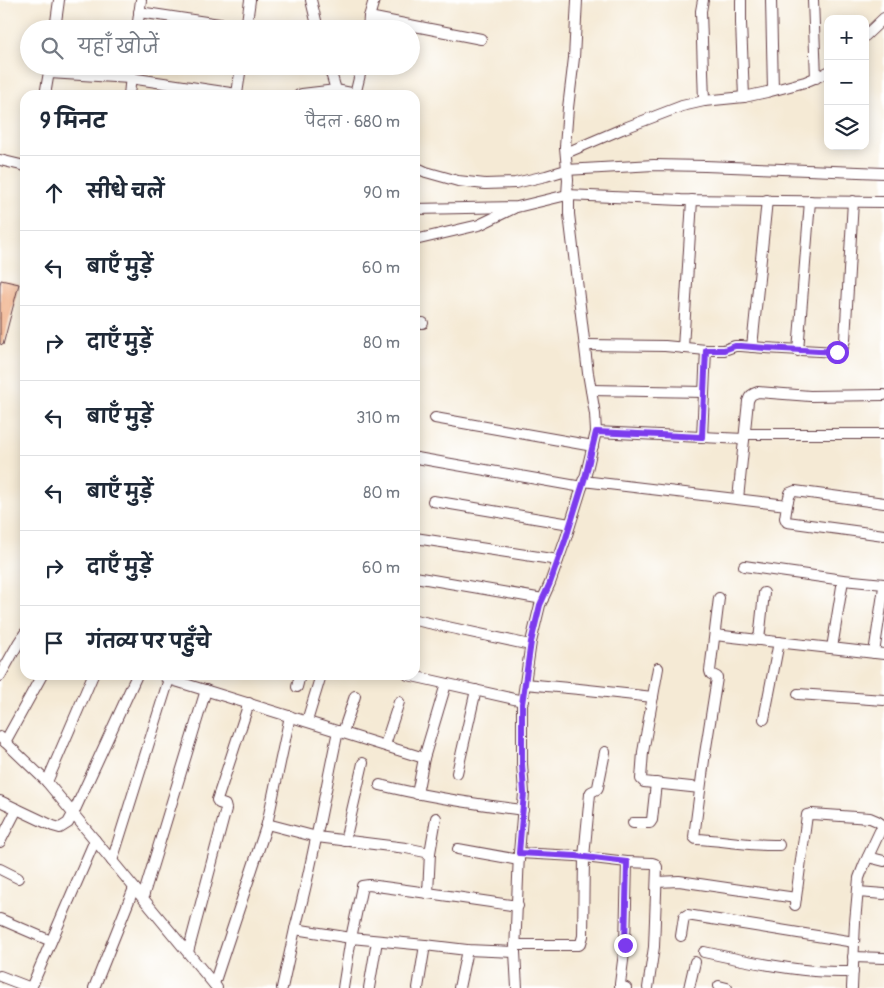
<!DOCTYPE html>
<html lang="hi">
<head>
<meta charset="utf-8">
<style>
  :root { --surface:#fff; --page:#f2f2f3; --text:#1f2937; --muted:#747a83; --line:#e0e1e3 }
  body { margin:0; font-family:Pangolin,"Playpen Sans Deva",sans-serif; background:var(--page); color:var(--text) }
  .controls { position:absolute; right:15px; top:15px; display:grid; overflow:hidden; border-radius:10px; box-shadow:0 2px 12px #0003 }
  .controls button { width:45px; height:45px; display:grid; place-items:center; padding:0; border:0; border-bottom:1px solid var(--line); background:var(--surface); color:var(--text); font:25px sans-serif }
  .stop { position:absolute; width:15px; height:15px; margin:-11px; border:4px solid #7c3aed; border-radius:50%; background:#fff }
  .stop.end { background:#7c3aed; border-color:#fff; box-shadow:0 1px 5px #0008 }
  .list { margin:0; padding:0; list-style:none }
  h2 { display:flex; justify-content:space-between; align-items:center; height:65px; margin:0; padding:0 20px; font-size:21px }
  h2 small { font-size:16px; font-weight:400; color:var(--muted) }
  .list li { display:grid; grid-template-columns:32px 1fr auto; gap:15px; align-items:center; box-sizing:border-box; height:75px; padding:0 20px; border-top:1px solid var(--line) }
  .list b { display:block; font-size:19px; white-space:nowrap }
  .list em { font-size:16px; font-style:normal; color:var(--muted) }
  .icon { flex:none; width:28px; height:28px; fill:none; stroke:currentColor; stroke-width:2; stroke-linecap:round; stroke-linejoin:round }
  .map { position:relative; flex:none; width:884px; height:988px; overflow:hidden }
  .search { position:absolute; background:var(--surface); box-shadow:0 2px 12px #0003; left:20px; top:20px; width:400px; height:55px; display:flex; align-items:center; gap:12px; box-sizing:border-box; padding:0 18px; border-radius:28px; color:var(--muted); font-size:19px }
  .panel { position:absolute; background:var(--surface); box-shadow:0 2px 12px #0003; left:20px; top:90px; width:400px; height:590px; border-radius:15px }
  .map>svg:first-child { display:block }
</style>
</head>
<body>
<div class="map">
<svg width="884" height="988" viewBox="0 0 884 988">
  <rect width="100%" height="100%" fill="#fff"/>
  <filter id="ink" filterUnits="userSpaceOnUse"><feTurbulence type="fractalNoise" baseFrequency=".02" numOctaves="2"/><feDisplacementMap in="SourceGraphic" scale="10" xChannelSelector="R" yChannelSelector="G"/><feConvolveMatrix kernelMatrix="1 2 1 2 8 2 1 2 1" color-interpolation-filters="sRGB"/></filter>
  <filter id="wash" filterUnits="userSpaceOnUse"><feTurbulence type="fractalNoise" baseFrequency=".0096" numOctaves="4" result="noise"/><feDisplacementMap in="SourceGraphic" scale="20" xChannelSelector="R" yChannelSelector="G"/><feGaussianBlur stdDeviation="1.12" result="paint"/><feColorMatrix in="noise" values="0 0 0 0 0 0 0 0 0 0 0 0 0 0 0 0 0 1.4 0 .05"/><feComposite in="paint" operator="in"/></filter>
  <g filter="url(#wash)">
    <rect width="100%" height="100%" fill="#f5ead5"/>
    <g id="blocks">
      <polygon fill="#eda578" points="1,280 19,284 3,345 0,344 0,284"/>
    </g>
  </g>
  <g filter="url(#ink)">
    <use href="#blocks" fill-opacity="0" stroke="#643d44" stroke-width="1"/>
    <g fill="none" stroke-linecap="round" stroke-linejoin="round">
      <defs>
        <g id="minor">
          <polyline points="311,0 318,29"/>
          <polyline points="703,0 701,11 704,101"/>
          <polyline points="741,0 741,23 744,97"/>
          <polyline points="771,0 773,90"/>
          <polyline points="813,0 816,78"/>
          <polyline points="139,12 246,28"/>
          <polyline points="369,17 481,39"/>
          <polyline points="55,29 59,0"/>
          <polyline points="137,29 141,0"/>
          <polyline points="246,29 250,0"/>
          <polyline points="368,29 369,17 374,0"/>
          <polyline points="865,36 884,18"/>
          <polyline points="329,66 336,90 356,94"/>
          <polyline points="49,73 130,78 237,94 241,66"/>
          <polyline points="45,95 50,66"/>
          <polyline points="129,95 132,66"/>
          <polyline points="299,95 302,94 336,90"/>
          <polyline points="355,95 362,66"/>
          <polyline points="566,153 622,129 682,106 704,101 744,97 767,92 805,82 824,74 828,72"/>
          <polyline points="0,160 25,166"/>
          <polyline points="415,167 426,172 458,181 485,184 515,183 546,176 566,170 654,165 705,166 884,173"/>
          <polyline points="567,195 568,180 565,147 568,108 574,58 577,0"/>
          <polyline points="415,209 517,207 567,195 681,200 884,202"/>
          <polyline points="415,240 479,225 514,208"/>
          <polyline points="415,323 423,323"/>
          <polyline points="586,345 665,346 706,350 724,350 735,346 741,346 765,348 837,352 840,351 843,347 845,340 853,201"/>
          <polyline points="752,347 767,200"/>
          <polyline points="683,348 692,200"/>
          <polyline points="798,351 810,201"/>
          <polyline points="591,390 704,392"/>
          <polyline points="435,418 593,446"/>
          <polyline points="596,432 744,439"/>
          <polyline points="745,434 884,434"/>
          <polyline points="702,437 706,350"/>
          <polyline points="417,458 582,487"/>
          <polyline points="583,481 787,505 785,518 787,522 884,535"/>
          <path d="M738 499 748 401C750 395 752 394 758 392L810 396 884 395"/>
          <polyline points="433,501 570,524"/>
          <polyline points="787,505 790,493 795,491 884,503"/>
          <polyline points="415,538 558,560"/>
          <polyline points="744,566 843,580 884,584"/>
          <polyline points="415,577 543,599"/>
          <path d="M719 598 710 671 711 674 717 677V678L704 760 694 837 696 839C723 840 751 846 779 845"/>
          <polyline points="415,620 530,645"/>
          <polyline points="715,635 884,654"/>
          <polyline points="759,640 764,593"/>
          <polyline points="832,648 843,580"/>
          <polyline points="874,653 884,587"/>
          <polyline points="658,668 643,752 641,779 644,782 700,788"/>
          <polyline points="165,675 165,677 169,679 424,758"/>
          <polyline points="408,675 523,701"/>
          <polyline points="0,676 19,642 25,633"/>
          <polyline points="525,684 579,689 653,697"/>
          <polyline points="297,687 300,675"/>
          <polyline points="798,694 884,700"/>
          <polyline points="764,719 779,642"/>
          <polyline points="307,721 321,675"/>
          <path d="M338 731C324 796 313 863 295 929L351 938 425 945 467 950 515 952"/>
          <polyline points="343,732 355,696"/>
          <polyline points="0,737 47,782 217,988"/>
          <polyline points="5,742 42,675"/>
          <polyline points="385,745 399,702"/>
          <polyline points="457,773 476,690"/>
          <polyline points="47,782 93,675"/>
          <path d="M380 785C427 797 475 804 523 810"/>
          <polyline points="417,794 424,758 446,684"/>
          <polyline points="0,801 53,826 60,828 68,823 73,814 137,675"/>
          <polyline points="633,823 650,823 652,820 656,783"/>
          <polyline points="267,824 317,837 406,848 430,853 428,893 518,906"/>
          <polyline points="345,841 363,763"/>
          <polyline points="0,842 17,809"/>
          <polyline points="458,849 519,860"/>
          <polyline points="430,853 436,818"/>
          <polyline points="519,853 576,856 627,862 625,945 620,984 620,986 626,988"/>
          <polyline points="868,857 884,861"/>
          <polyline points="112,861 169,679"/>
          <polyline points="627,862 652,863 655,864 657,867 654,947 648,988"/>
          <polyline points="0,869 18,878"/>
          <polyline points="657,882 679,881 796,898"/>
          <polyline points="858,892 884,894"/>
          <polyline points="143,897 206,690"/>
          <polyline points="795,905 807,815 812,814 870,818 877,821 884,826 880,831 864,865 859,878 855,922 852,988"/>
          <polyline points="0,919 51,941"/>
          <polyline points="681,936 684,917 687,915 854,942"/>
          <polyline points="515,945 579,945 581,943 583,936 584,857 590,794 591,792 597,789 598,787 605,752"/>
          <polyline points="188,952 226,809 225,805 219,803 217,800 249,703"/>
          <path d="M704 952C740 960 777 968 814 971 827 972 840 972 853 972"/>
          <polyline points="853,957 884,958"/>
          <polyline points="0,976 31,988 95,840"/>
          <polyline points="214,984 267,824 290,716"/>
          <polyline points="719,986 727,988"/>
          <polyline points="94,988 134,888"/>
          <polyline points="282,988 295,929"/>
          <polyline points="343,988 351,938 362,886 369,885 428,893"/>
          <polyline points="369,988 377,941"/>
          <polyline points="418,988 425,945"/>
          <polyline points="459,988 467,950"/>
          <polyline points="517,988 515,952 519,853 524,793 522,764 522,704 531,642 540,605 550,583 566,538 586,474 596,432 595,414 588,373 569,214 569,195"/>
          <polyline points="689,988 695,962"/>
        </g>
      </defs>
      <use href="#minor" stroke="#643d44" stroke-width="12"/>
      <use href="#minor" stroke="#fff" stroke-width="10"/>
    </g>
  </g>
  <g fill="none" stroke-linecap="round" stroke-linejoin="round" filter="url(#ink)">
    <polyline stroke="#7c3aed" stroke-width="6" points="625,945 627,862 576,856 519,853 524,793 522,764 522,704 531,642 540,605 550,583 566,538 586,474 596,432 702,437 706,350 724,350 735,346 741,346 765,348 837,352"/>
  </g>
</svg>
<div class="controls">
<button>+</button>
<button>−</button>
<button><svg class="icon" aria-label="layers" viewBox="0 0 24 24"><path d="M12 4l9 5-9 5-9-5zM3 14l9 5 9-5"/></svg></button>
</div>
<div class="stop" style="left:837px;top:352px"></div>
<div class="stop end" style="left:625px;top:945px"></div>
<div class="search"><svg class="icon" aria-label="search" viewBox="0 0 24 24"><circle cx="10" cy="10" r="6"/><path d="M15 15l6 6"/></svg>यहाँ खोजें</div>
<section class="panel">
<h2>9 मिनट<small>पैदल · 680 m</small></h2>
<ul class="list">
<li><svg class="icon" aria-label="ahead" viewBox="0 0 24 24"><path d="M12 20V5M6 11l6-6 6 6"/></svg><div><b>सीधे चलें</b></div><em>90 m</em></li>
<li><svg class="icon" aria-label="left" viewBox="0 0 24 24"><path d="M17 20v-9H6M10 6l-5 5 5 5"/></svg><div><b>बाएँ मुड़ें</b></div><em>60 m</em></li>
<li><svg class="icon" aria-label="right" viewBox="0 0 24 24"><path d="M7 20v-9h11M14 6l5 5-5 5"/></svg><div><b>दाएँ मुड़ें</b></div><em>80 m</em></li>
<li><svg class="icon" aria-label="left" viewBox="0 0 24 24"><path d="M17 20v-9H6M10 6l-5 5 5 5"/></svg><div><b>बाएँ मुड़ें</b></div><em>310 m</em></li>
<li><svg class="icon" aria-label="left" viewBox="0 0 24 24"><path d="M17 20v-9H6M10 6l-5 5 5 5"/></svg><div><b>बाएँ मुड़ें</b></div><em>80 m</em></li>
<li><svg class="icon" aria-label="right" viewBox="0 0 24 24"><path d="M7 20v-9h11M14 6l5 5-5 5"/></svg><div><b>दाएँ मुड़ें</b></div><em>60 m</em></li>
<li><svg class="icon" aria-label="arrive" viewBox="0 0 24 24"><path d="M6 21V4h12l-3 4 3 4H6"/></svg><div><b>गंतव्य पर पहुँचे</b></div></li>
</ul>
</section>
</div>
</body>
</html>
